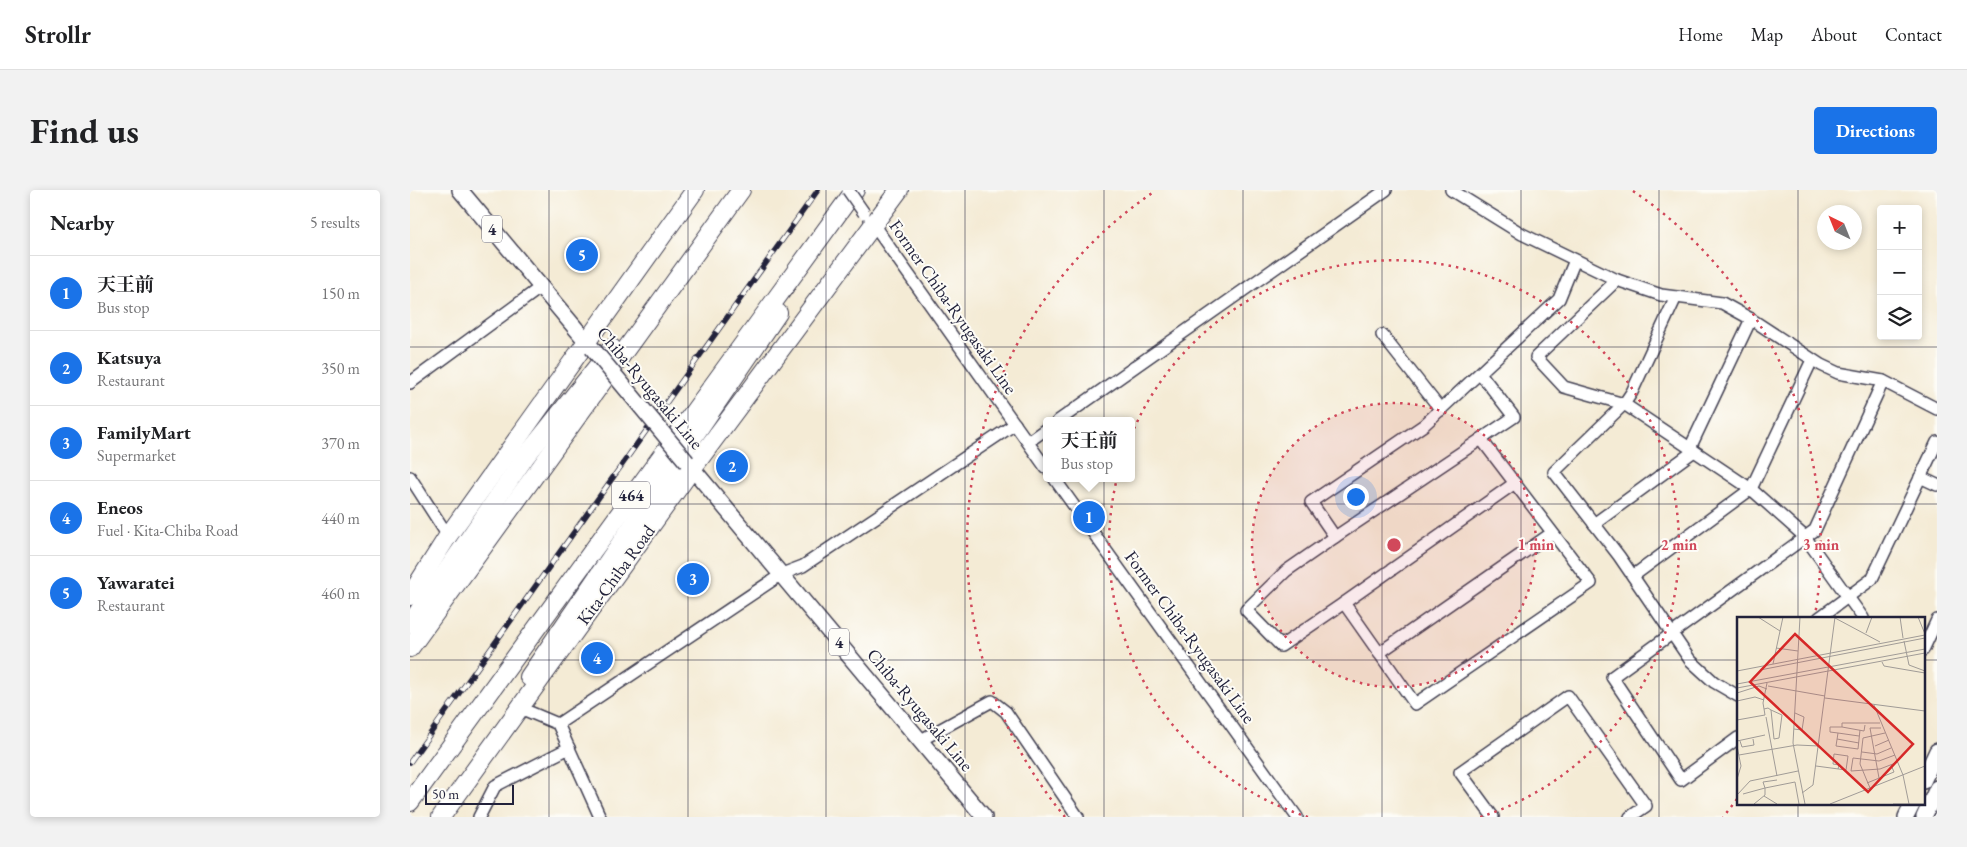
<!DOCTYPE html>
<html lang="en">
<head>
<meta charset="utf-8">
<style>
  :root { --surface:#fff; --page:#f2f2f2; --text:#202124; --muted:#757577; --line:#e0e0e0; --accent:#1a73e8 }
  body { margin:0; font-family:"EB Garamond","Noto Serif JP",serif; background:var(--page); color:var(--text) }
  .controls { position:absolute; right:15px; top:15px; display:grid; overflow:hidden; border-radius:5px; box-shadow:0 2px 8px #0003 }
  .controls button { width:45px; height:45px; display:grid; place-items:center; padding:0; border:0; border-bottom:1px solid var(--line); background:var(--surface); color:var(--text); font:25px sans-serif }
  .compass { position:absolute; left:1407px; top:15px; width:45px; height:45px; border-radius:50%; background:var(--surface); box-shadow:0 2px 8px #0003; rotate:317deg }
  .scale { position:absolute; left:15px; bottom:12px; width:89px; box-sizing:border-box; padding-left:5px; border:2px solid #22223b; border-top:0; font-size:14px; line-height:18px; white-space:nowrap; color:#22223b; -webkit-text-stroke:4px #fdfcf7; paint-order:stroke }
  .you { position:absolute; left:945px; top:306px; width:18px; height:18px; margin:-12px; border:4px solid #fff; border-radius:50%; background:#1a73e8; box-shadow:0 0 0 8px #1a73e833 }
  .badge { display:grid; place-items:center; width:32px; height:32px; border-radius:50%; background:var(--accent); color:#fff; font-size:16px; font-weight:700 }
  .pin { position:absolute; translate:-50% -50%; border:2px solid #fff; box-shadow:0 1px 5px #0006 }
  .popup { position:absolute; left:633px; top:227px; width:92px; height:65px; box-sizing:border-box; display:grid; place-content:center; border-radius:5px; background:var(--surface); filter:drop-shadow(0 1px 4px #0005); font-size:16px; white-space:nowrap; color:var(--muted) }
  .popup b { font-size:19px; color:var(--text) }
  .popup::after { content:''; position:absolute; left:50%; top:100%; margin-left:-10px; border:10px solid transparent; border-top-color:var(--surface) }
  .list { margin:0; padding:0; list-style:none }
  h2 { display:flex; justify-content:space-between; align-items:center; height:65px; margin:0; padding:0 20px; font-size:21px }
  h2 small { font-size:16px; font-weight:400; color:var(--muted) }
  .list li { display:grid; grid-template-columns:32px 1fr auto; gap:15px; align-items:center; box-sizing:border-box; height:75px; padding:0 20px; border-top:1px solid var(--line) }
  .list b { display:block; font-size:19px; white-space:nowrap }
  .list p { margin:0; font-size:16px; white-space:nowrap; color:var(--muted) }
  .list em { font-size:16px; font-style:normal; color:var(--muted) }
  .icon { flex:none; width:28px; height:28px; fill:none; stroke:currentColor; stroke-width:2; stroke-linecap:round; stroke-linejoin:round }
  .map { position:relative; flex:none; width:1527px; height:627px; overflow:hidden; border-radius:5px }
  header { display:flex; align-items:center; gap:30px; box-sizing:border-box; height:70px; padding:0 25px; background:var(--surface); border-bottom:1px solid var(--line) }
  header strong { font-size:24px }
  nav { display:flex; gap:28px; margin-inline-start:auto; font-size:18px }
  .intro { display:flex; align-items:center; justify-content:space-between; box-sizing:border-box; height:120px; padding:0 30px }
  h1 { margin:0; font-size:35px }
  .button { padding:12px 22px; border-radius:5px; background:var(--accent); color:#fff; font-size:18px; font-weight:700 }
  main { display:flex; gap:30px; padding:0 30px }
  aside { flex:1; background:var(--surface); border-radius:5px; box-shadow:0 2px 8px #0003 }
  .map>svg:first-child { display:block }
</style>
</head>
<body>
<header>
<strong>Strollr</strong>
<nav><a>Home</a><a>Map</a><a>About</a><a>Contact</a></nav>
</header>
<div class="intro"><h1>Find us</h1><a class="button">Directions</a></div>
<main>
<aside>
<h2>Nearby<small>5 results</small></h2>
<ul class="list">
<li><span class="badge">1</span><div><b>天王前</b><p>Bus stop</p></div><em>150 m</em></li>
<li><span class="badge">2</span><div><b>Katsuya</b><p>Restaurant</p></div><em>350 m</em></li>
<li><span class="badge">3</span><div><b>FamilyMart</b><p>Supermarket</p></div><em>370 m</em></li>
<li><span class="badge">4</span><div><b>Eneos</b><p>Fuel · Kita-Chiba Road</p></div><em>440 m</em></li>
<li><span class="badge">5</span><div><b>Yawaratei</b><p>Restaurant</p></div><em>460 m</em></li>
</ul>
</aside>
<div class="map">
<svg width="1527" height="627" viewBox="0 0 1527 627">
  <rect width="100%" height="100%" fill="#fdfcf7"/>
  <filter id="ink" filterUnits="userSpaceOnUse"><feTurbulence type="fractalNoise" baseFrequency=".02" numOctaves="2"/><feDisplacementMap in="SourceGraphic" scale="10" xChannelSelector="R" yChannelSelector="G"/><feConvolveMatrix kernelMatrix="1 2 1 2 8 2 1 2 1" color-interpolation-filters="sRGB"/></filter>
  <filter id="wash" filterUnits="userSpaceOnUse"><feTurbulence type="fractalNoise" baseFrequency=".0096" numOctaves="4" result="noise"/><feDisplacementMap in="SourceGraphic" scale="20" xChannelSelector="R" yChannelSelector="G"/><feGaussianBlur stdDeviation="1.12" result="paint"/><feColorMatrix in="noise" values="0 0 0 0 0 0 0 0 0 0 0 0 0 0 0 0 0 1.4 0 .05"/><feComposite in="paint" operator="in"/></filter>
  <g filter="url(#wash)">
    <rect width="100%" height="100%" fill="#f4ebd5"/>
  </g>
  <g filter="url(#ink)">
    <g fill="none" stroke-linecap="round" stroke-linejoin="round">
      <defs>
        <g id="minor">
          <polyline points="1041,0 1112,44 1207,90 1251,105 1312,113 1341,129 1411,175 1428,183 1473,191 1527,219"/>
          <polyline points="460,30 636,278"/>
          <polyline points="1207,90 1126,167 1154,197 1214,214 1341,299 1395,347 1453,428"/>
          <polyline points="1266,107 1222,202 1214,214 1144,282 1209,366 1280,470 1304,492 1328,506"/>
          <polyline points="972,145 1031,220"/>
          <polyline points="1070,183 1104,227 925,347 901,312 1014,235 1149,109 1165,70"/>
          <polyline points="0,193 131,97"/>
          <polyline points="648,231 976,0"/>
          <polyline points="1071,249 1181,393 1005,514 934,413 1105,293"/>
          <polyline points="618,252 636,239"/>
          <polyline points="1280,258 1341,129"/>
          <polyline points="0,287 38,346"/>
          <polyline points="1510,287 1527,295"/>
          <polyline points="644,288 887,627"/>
          <polyline points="1184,334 1284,261"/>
          <polyline points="925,347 876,381 836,420 871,456 934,413"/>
          <polyline points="1223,386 1341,299 1402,170"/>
          <polyline points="1409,428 1462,389 1527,252"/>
          <polyline points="1513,460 1527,430"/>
          <polyline points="969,463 1142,343"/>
          <polyline points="110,518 148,534 190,627"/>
          <polyline points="148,534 372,384 393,376 605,234"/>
          <polyline points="1328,548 1271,590 1202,487 1405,340 1473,191"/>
          <polyline points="511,550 582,511 596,522 668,627"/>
          <polyline points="69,627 85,596 159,558"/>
          <polyline points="1083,627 1050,582 1158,506 1236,616 1220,627"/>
        </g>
        <g id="major">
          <polyline points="50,0 182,158"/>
          <polyline points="277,272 574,627"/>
          <polyline points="1513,591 1527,561"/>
          <polyline points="1496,627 1503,613"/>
          <polyline points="1514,627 1527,598"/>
        </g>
        <g id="highway">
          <polyline points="0,406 38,346 285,0"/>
          <polyline points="0,434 116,266 202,158"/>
          <polyline points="0,458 331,0"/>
          <polyline points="119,487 368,123"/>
          <polyline points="0,612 445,0"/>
          <polyline points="31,627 282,279 489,0"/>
        </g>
      </defs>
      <use href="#minor" stroke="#424052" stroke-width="14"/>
      <use href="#major" stroke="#424052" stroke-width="18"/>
      <use href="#highway" stroke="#424052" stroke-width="20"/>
      <use href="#minor" stroke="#fff" stroke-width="11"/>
      <use href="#major" stroke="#fff" stroke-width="15"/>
      <use href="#highway" stroke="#fff" stroke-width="18"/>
      <defs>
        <polyline id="rail" points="0,572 408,0"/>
      </defs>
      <use href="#rail" stroke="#22223b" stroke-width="5.5"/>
      <use href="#rail" stroke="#fdfcf7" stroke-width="4" stroke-dasharray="11" stroke-linecap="butt"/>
      <defs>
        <polyline id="minor-bridge" points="438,0 454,23"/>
        <polyline id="major-bridge" points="182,158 277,272"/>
      </defs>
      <use href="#minor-bridge" stroke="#424052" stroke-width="14" stroke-linecap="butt"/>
      <use href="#major-bridge" stroke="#424052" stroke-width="18" stroke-linecap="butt"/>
      <use href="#minor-bridge" stroke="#fff" stroke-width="11"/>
      <use href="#major-bridge" stroke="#fff" stroke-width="15"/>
    </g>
  </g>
  <path fill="none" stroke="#22223b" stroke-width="1" stroke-opacity="0.55" d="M139 0V627M278 0V627M416 0V627M555 0V627M694 0V627M833 0V627M972 0V627M1111 0V627M1249 0V627M1388 0V428M0 157H1527M0 314H1527M0 470H1328M1513 470H1527M1388 613V627"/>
  <circle cx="984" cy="355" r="142" fill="#d1495b" fill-opacity=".12"/>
  <g fill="none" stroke="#d1495b" stroke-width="2.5" stroke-dasharray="2.5 5">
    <circle cx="984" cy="355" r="142"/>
    <path d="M898 627A285 285 0 1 1 1070 627"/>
    <path d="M1327 609A427 427 0 0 1 1313 627M655 627A427 427 0 0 1 745 1M1223 1A427 427 0 0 1 1405 425"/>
  </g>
  <g text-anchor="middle" stroke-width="4" stroke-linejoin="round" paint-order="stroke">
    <g fill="#fdfcf7" stroke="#646373" stroke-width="1">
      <rect x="72" y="25.5" width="20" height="27" rx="4"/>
      <rect x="202" y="291.5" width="38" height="27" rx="4"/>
      <rect x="419" y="438.5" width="20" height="27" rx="4"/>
    </g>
    <g font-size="16" font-weight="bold" fill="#22223b">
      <text x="82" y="45">4</text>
      <text x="221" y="311">464</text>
      <text x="429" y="458">4</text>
    </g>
    <g font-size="18" fill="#22223b" stroke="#fdfcf7">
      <text transform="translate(543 117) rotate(55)" y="6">Former Chiba-Ryugasaki Line</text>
      <text transform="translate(240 198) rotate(50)" y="6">Chiba-Ryugasaki Line</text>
      <text transform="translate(206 385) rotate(-54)" y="6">Kita-Chiba Road</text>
      <text transform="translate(780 447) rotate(54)" y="6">Former Chiba-Ryugasaki Line</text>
      <text transform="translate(510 520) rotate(50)" y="6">Chiba-Ryugasaki Line</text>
    </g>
  </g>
  <g transform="translate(1327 427)">
    <rect width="188" height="188" fill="#f4ebd5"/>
    <path fill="none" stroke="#a09b97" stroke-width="1" d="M21 0 43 14M63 0 56 126 68 187M163 0 166 21M181 0 188 17M98 1 143 25M129 16 135 0M167 24 172 48 188 54M39 31 61 34M145 45 147 49 188 56M36 47 46 0M23 53 188 21M0 54 188 18M0 67 188 32M31 69 88 79M0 71 188 36M0 76 22 69 30 72M88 81 188 94M0 84 18 80 27 83M137 88 166 158 172 187M27 92 31 91 34 93 45 98 42 121 37 122 34 93M29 100 40 159M0 103 28 98 26 86 30 66M128 108 127 114 105 110V106H143M57 112 65 113 67 100 58 96M101 116 93 115V110H105M122 119 101 116 99 129 121 132 123 113M100 122 122 126M0 124 28 118M3 124 5 130 17 128 16 122M0 129 4 149 0 162M138 129 152 123M125 135 140 137 154 131M2 138 60 128 82 129M158 138 142 144 116 141 114 154 143 152 161 145M79 149 109 153 111 139 97 137 96 147 102 148 101 152M142 161 133 111H144M130 166 157 155 154 148M133 171 123 147 126 121 148 116M65 176 76 168 98 0M6 177 28 171 26 165 40 163M0 178 13 164 61 154M27 179 40 187M17 187 28 178V171L58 165 62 187M93 187 188 149M156 187H188"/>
    <path fill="#d62828" fill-opacity="0.15" stroke="#d62828" stroke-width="2.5" d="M58 17 176 127 131 175 13 65Z"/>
    <rect width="188" height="188" fill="none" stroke="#22223b" stroke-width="2.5"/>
  </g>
  <circle cx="984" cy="355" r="8" fill="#d1495b" stroke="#fdfcf7" stroke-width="2.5"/>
  <g font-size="15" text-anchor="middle" font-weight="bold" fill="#d1495b" stroke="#fdfcf7" stroke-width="4" stroke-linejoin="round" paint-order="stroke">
    <text x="1126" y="360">1 min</text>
    <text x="1269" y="360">2 min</text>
    <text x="1411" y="360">3 min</text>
  </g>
</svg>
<div class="controls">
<button>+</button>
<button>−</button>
<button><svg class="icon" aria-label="layers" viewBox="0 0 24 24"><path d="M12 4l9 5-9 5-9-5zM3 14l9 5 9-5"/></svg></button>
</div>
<svg class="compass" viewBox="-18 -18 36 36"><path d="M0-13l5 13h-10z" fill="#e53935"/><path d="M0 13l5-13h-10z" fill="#757577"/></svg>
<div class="scale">50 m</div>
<div class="you"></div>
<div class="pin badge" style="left:679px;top:327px">1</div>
<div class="popup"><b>天王前</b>Bus stop</div>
<div class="pin badge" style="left:322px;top:276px">2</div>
<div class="pin badge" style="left:283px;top:389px">3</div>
<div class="pin badge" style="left:187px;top:468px">4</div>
<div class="pin badge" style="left:172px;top:65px">5</div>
</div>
</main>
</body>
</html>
